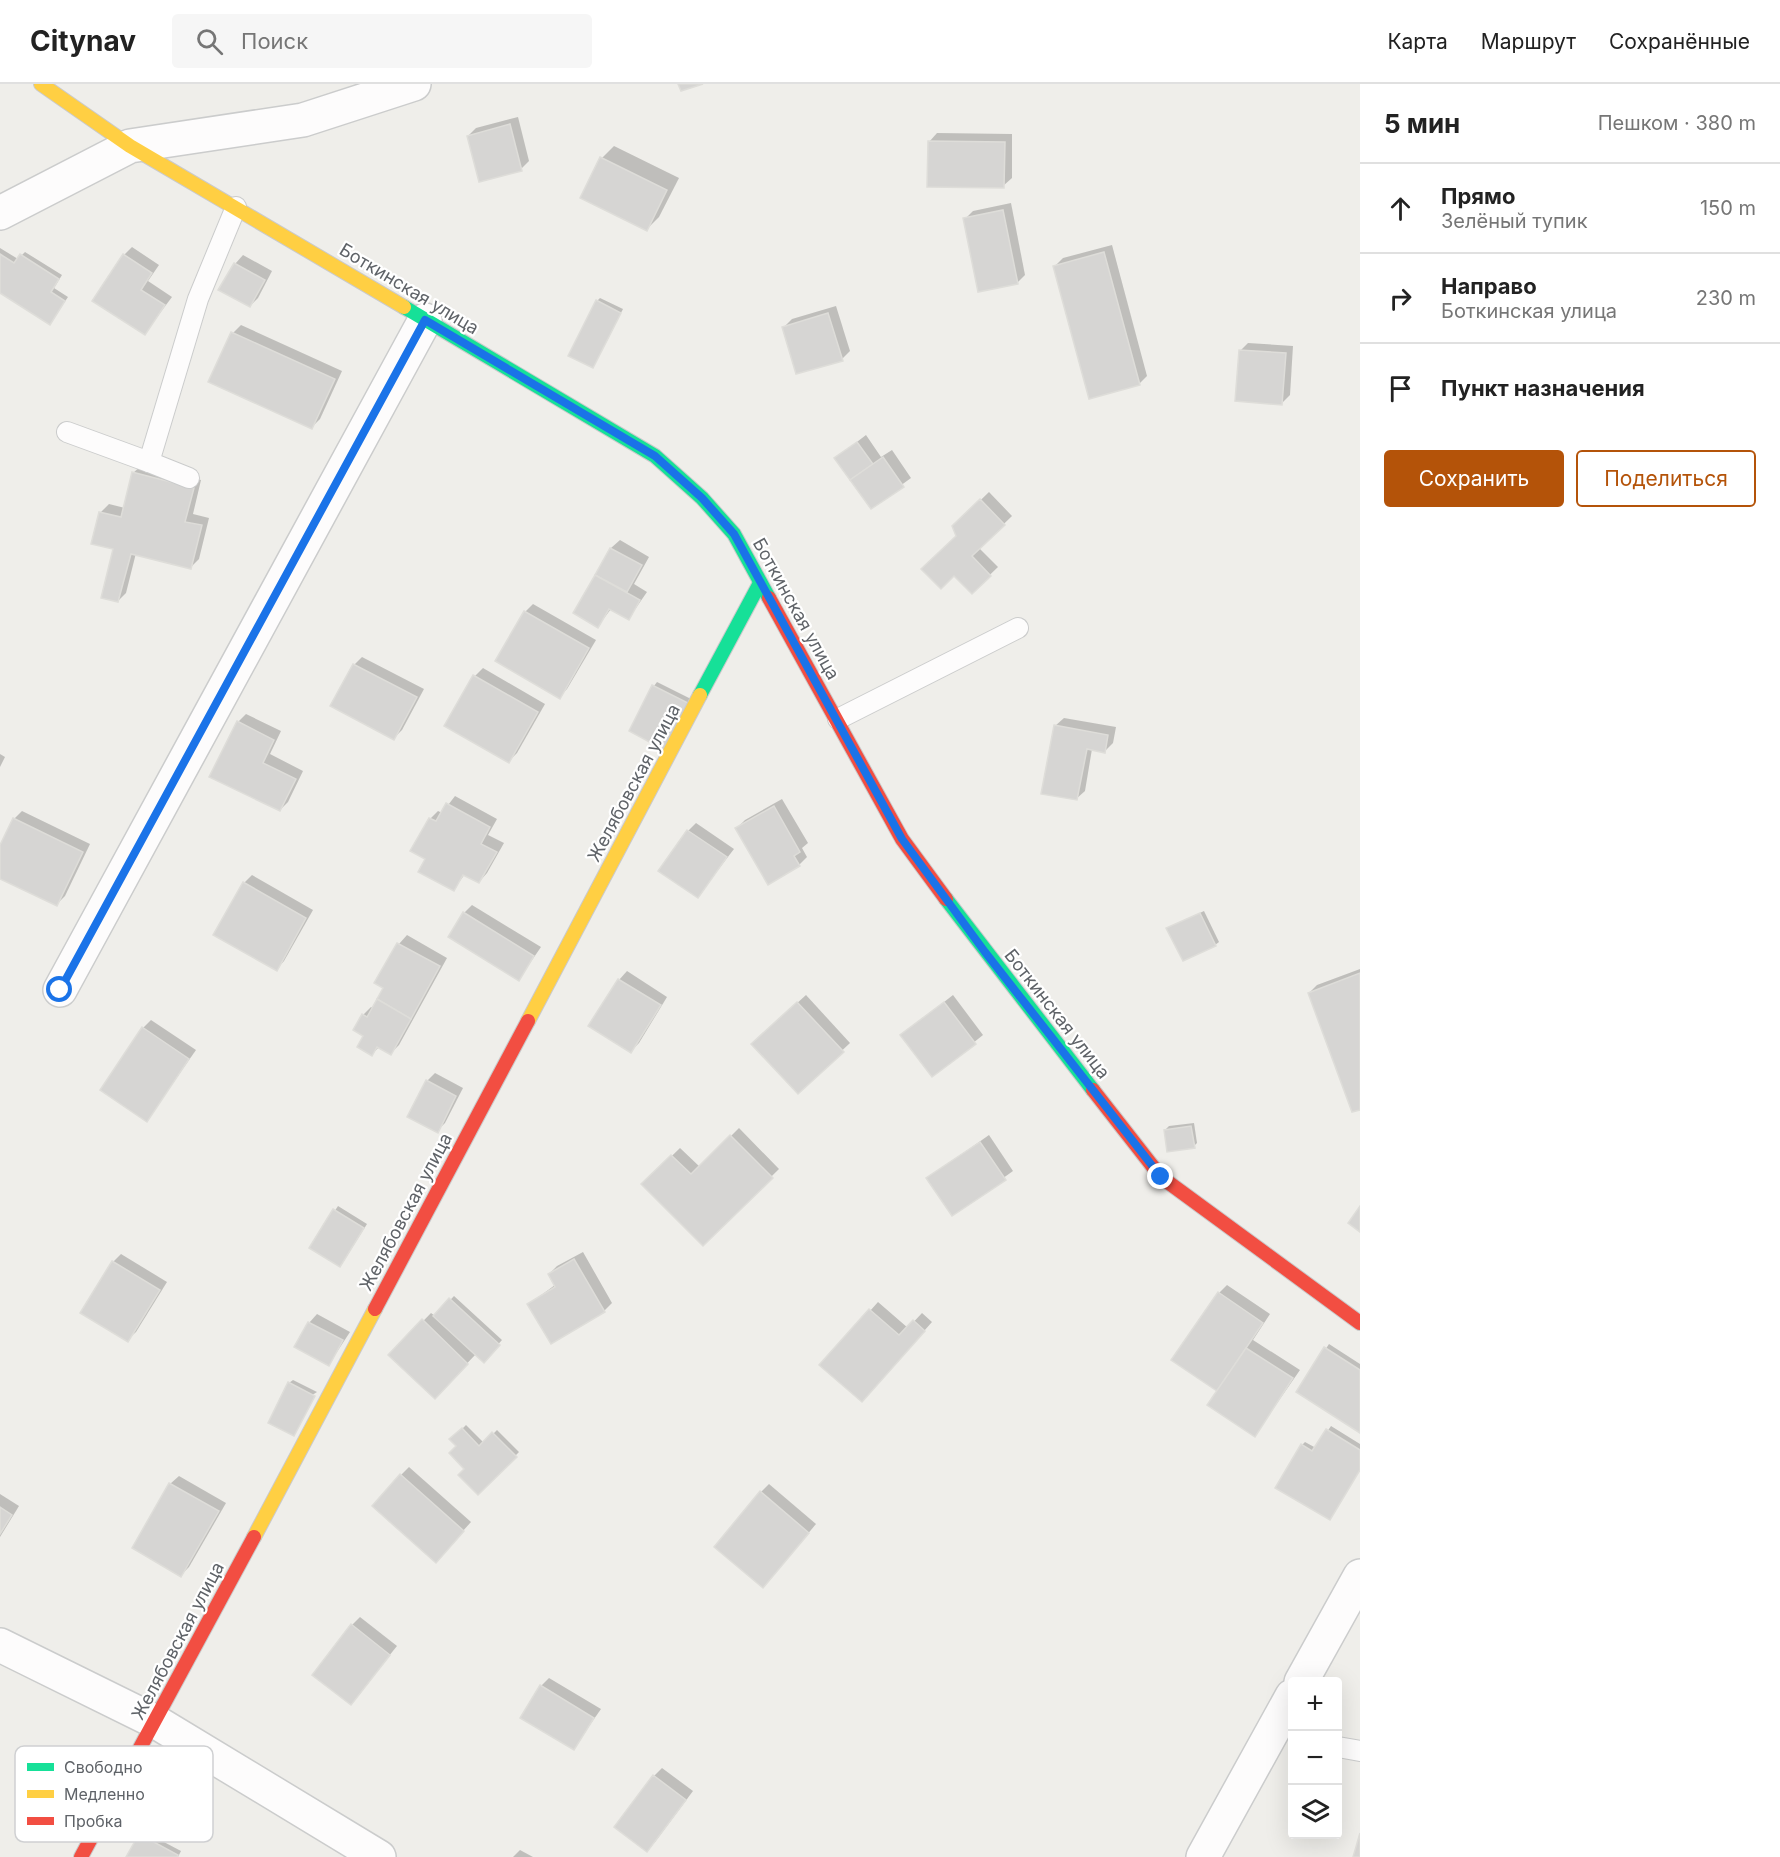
<!DOCTYPE html>
<html lang="ru">
<head>
<meta charset="utf-8">
<style>
  :root { --surface:#fff; --page:#f6f6f6; --text:#222; --muted:#767676; --line:#e0e0e0; --accent:#b45309 }
  body { margin:0; font-family:Inter,sans-serif; background:var(--page); color:var(--text) }
  .controls { position:absolute; right:18px; bottom:18px; display:grid; overflow:hidden; border-radius:6px; box-shadow:0 6px 24px #0002 }
  .controls button { width:54px; height:54px; display:grid; place-items:center; padding:0; border:0; border-bottom:2px solid var(--line); background:var(--surface); color:var(--text); font:30px sans-serif }
  .stop { position:absolute; width:18px; height:18px; margin:-14px; border:4px solid #1a73e8; border-radius:50%; background:#fff }
  .stop.end { background:#1a73e8; border-color:#fff; box-shadow:0 2px 6px #0008 }
  .list { margin:0; padding:0; list-style:none }
  h2 { display:flex; justify-content:space-between; align-items:center; height:78px; margin:0; padding:0 24px; font-size:26px }
  h2 small { font-size:20px; font-weight:400; color:var(--muted) }
  .list li { display:grid; grid-template-columns:39px 1fr auto; gap:18px; align-items:center; box-sizing:border-box; height:90px; padding:0 24px; border-top:2px solid var(--line) }
  .list b { display:block; font-size:22px; white-space:nowrap }
  .list p { margin:0; font-size:20px; white-space:nowrap; color:var(--muted) }
  .list em { font-size:20px; font-style:normal; color:var(--muted) }
  .actions { display:flex; gap:12px; padding:18px 24px }
  .actions a { flex:1; padding:14px 0; border:2px solid var(--accent); border-radius:6px; text-align:center; font-size:21px; color:var(--accent) }
  .actions .main { background:var(--accent); color:#fff }
  .icon { flex:none; width:33px; height:33px; fill:none; stroke:currentColor; stroke-width:2; stroke-linecap:round; stroke-linejoin:round }
  .map { position:relative; flex:none; width:1360px; height:1773px; overflow:hidden }
  header { display:flex; align-items:center; gap:36px; box-sizing:border-box; height:84px; padding:0 30px; background:var(--surface); border-bottom:2px solid var(--line) }
  header strong { font-size:28px }
  nav { display:flex; gap:33px; margin-inline-start:auto; font-size:21px }
  .search { width:420px; height:54px; background:var(--page); display:flex; align-items:center; gap:15px; box-sizing:border-box; padding:0 21px; border-radius:6px; color:var(--muted); font-size:22px }
  main { display:flex }
  aside { flex:1; background:var(--surface) }
  .map>svg:first-child { display:block }
</style>
</head>
<body>
<header>
<strong>Citynav</strong>
<div class="search"><svg class="icon" aria-label="search" viewBox="0 0 24 24"><circle cx="10" cy="10" r="6"/><path d="M15 15l6 6"/></svg>Поиск</div>
<nav><a>Карта</a><a>Маршрут</a><a>Сохранённые</a></nav>
</header>
<main>
<div class="map">
<svg width="1360" height="1773" viewBox="0 0 1360 1773">
  <rect width="100%" height="100%" fill="#efeeea"/>
  <g fill="#0003">
    <polygon points="518,33 529,77 521,85 468,52 476,44"/>
    <polygon points="937,49 1012,50 1012,94 1003,102 929,58"/>
    <polygon points="614,62 679,94 659,133 647,145 602,74"/>
    <polygon points="1011,119 1025,191 1017,199 965,135 973,127"/>
    <polygon points="1112,161 1147,292 1139,300 1055,182 1063,174"/>
    <polygon points="132,163 159,181 148,197 172,213 145,249 124,171"/>
    <polygon points="0,164 18,175 25,168 62,191 54,204 68,213 53,235 0,207"/>
    <polygon points="243,171 272,187 258,214 250,222 235,180"/>
    <polygon points="600,214 623,225 593,282 597,217"/>
    <polygon points="836,222 850,267 842,275 784,243 792,235"/>
    <polygon points="241,241 342,287 320,335 312,343 210,297 233,249"/>
    <polygon points="1248,259 1293,262 1290,311 1282,319 1240,267"/>
    <polygon points="866,351 881,373 892,366 911,394 871,423 836,374"/>
    <polygon points="142,381 201,396 193,430 209,434 199,475 191,483 136,469 126,509 118,517 115,464 93,459 101,428 109,420 125,424 133,389"/>
    <polygon points="989,408 1012,432 979,464 998,483 972,508 954,442"/>
    <polygon points="620,456 649,473 634,500 647,508 629,534 611,525 598,542 575,529 611,464"/>
    <polygon points="533,520 596,556 567,605 559,613 497,576 525,528"/>
    <polygon points="362,573 424,605 402,646 394,654 354,581"/>
    <polygon points="483,584 545,620 517,669 509,677 475,592"/>
    <polygon points="657,598 693,616 631,647 654,602"/>
    <polygon points="246,630 281,647 270,670 303,687 288,718 280,726 238,638"/>
    <polygon points="1064,634 1116,643 1113,659 1105,667 1092,665 1085,707 1076,715 1055,642"/>
    <polygon points="0,670 5,673 0,683"/>
    <polygon points="455,712 497,735 488,751 504,759 487,789 479,798 465,790 454,805 427,774 430,735 438,727 442,729"/>
    <polygon points="782,715 808,759 802,764 807,773 799,781 737,744 745,736"/>
    <polygon points="22,727 90,760 65,812 57,820 0,793 0,764 14,735"/>
    <polygon points="696,739 734,765 698,812 688,747"/>
    <polygon points="252,791 313,826 284,877 276,886 244,799"/>
    <polygon points="472,821 541,863 519,895 464,829"/>
    <polygon points="1204,827 1219,858 1215,861 1168,844"/>
    <polygon points="407,851 447,874 399,961 391,969 379,963 372,970 365,951 363,931 371,923 373,924 385,903 376,898 399,860"/>
    <polygon points="1360,885 1360,1024 1353,1027 1309,909 1317,901"/>
    <polygon points="627,887 667,913 639,959 631,967 590,942 619,896"/>
    <polygon points="806,911 850,959 798,1008 761,952"/>
    <polygon points="953,911 983,951 933,991 902,951"/>
    <polygon points="151,936 196,966 147,1036 143,944"/>
    <polygon points="435,989 463,1004 445,1039 437,1047 427,997"/>
    <polygon points="1194,1039 1197,1059 1194,1062 1165,1046 1169,1042"/>
    <polygon points="739,1044 779,1085 703,1160 643,1100 680,1064 700,1083"/>
    <polygon points="989,1051 1013,1087 953,1130 928,1094"/>
    <polygon points="338,1122 367,1140 343,1178 311,1164"/>
    <polygon points="583,1168 612,1219 604,1227 529,1220 555,1201 549,1190 557,1182"/>
    <polygon points="121,1170 167,1198 136,1248 127,1256 113,1178"/>
    <polygon points="1227,1201 1270,1230 1253,1256 1300,1286 1255,1351 1219,1307 1219,1209"/>
    <polygon points="454,1212 502,1256 484,1276 476,1270 435,1313 390,1271 431,1229 435,1232"/>
    <polygon points="878,1218 908,1244 922,1229 932,1238 870,1308 822,1281"/>
    <polygon points="317,1230 350,1248 329,1280 296,1262 309,1239"/>
    <polygon points="1329,1260 1360,1280 1360,1347 1298,1307"/>
    <polygon points="293,1296 317,1308 270,1338 289,1299"/>
    <polygon points="466,1341 484,1359 497,1346 519,1368 478,1409 458,1362 452,1355"/>
    <polygon points="1331,1342 1360,1360 1360,1386 1333,1431 1302,1361 1305,1358 1316,1364"/>
    <polygon points="409,1383 471,1438 443,1469 401,1391"/>
    <polygon points="179,1392 226,1419 189,1483 181,1491 170,1400"/>
    <polygon points="769,1400 816,1440 771,1494 761,1408"/>
    <polygon points="0,1410 19,1422 0,1453"/>
    <polygon points="360,1533 397,1562 351,1619 352,1541"/>
    <polygon points="549,1594 601,1625 573,1665 541,1602"/>
    <polygon points="662,1684 693,1707 655,1758 654,1692"/>
    <polygon points="143,1747 181,1767 178,1773 128,1773"/>
    <polygon points="520,1766 533,1773 513,1773"/>
  </g>
  <g fill="#d6d5d3" stroke="#deddd9" stroke-width="1.5">
    <polygon points="678,0 703,0 681,7"/>
    <polygon points="510,40 522,87 479,98 467,52"/>
    <polygon points="928,57 1005,58 1004,104 927,103"/>
    <polygon points="600,73 667,106 647,147 580,114"/>
    <polygon points="1003,126 1018,200 978,208 963,134"/>
    <polygon points="1104,168 1140,301 1089,315 1053,182"/>
    <polygon points="0,170 14,179 20,170 59,195 51,208 65,217 50,241 0,209"/>
    <polygon points="123,170 152,189 141,206 165,221 145,251 92,217"/>
    <polygon points="234,179 265,196 250,223 218,206"/>
    <polygon points="596,216 621,229 593,284 568,272"/>
    <polygon points="828,229 843,277 796,290 782,243"/>
    <polygon points="231,248 335,295 312,345 208,298"/>
    <polygon points="1239,266 1286,269 1282,321 1235,317"/>
    <polygon points="857,358 873,380 850,396 834,374"/>
    <polygon points="883,373 904,403 871,425 850,396"/>
    <polygon points="132,388 194,404 185,438 202,441 191,485 131,470 118,518 101,514 113,465 91,460 99,428 121,433"/>
    <polygon points="980,415 1005,441 972,472 991,492 972,510 954,492 941,505 921,485 956,452 952,442"/>
    <polygon points="610,464 642,481 627,508 595,491"/>
    <polygon points="595,491 640,516 629,536 609,525 598,544 573,529"/>
    <polygon points="524,527 589,564 560,615 495,577"/>
    <polygon points="353,580 417,613 394,656 330,622"/>
    <polygon points="473,591 538,628 509,679 444,642"/>
    <polygon points="652,601 690,620 666,667 629,647"/>
    <polygon points="237,637 274,656 263,679 296,695 280,727 209,693"/>
    <polygon points="1054,641 1108,651 1105,669 1087,665 1077,716 1041,710"/>
    <polygon points="446,719 490,743 481,760 497,768 479,799 463,791 454,807 418,788 425,775 410,767 429,734 436,737"/>
    <polygon points="774,722 800,768 794,772 800,782 768,801 735,744"/>
    <polygon points="13,734 83,768 57,822 0,795 0,761"/>
    <polygon points="687,746 727,773 698,814 658,787"/>
    <polygon points="243,798 306,834 277,887 213,851"/>
    <polygon points="463,828 534,872 519,897 448,853"/>
    <polygon points="1200,829 1216,862 1183,877 1166,844"/>
    <polygon points="397,859 440,882 411,935 377,915 383,904 374,899"/>
    <polygon points="1360,889 1360,1026 1352,1028 1308,909"/>
    <polygon points="618,895 661,921 631,969 588,942"/>
    <polygon points="377,915 411,935 391,971 377,963 372,972 357,963 363,952 353,946 362,930 367,933"/>
    <polygon points="797,918 844,968 798,1010 751,960"/>
    <polygon points="944,918 976,960 932,993 900,951"/>
    <polygon points="142,943 189,975 147,1038 100,1006"/>
    <polygon points="426,996 456,1012 438,1049 407,1033"/>
    <polygon points="1191,1042 1195,1064 1167,1068 1164,1046"/>
    <polygon points="730,1051 773,1094 703,1162 641,1100 671,1071 691,1090"/>
    <polygon points="980,1058 1006,1096 952,1132 926,1094"/>
    <polygon points="1360,1122 1360,1148 1348,1139"/>
    <polygon points="333,1125 364,1144 340,1183 309,1164"/>
    <polygon points="574,1175 605,1228 551,1260 527,1220 555,1203 548,1190"/>
    <polygon points="112,1177 160,1206 128,1258 80,1229"/>
    <polygon points="1218,1208 1263,1239 1217,1307 1171,1276"/>
    <polygon points="449,1214 500,1261 484,1279 433,1232"/>
    <polygon points="869,1225 899,1251 913,1236 925,1247 862,1318 819,1281"/>
    <polygon points="422,1235 468,1280 435,1315 388,1271"/>
    <polygon points="308,1238 343,1256 329,1282 294,1263"/>
    <polygon points="1324,1263 1360,1286 1360,1349 1296,1308"/>
    <polygon points="1246,1264 1293,1294 1255,1353 1207,1321"/>
    <polygon points="288,1298 315,1312 294,1352 268,1339"/>
    <polygon points="462,1344 479,1362 492,1348 517,1373 478,1411 458,1391 464,1385 449,1369 456,1362 449,1355"/>
    <polygon points="1326,1345 1360,1366 1360,1386 1330,1436 1275,1404 1301,1360 1312,1367"/>
    <polygon points="400,1390 464,1447 436,1479 372,1422"/>
    <polygon points="169,1399 219,1427 181,1493 132,1464"/>
    <polygon points="760,1407 809,1449 763,1504 714,1463"/>
    <polygon points="0,1423 12,1431 0,1450"/>
    <polygon points="351,1540 390,1571 351,1621 312,1591"/>
    <polygon points="540,1601 594,1634 574,1666 520,1634"/>
    <polygon points="653,1691 686,1716 647,1768 614,1743"/>
    <polygon points="1360,1749 1360,1773 1353,1773"/>
    <polygon points="139,1750 178,1771 177,1773 126,1773"/>
  </g>
  <g fill="none" stroke-linecap="round" stroke-linejoin="round">
    <defs>
      <g id="lane">
        <polyline points="67,348 149,378 198,215 236,123"/>
        <polyline points="149,378 189,394"/>
        <polyline points="838,635 1018,544"/>
        <polyline points="1338,1663 1360,1667"/>
      </g>
      <g id="street">
        <polyline points="0,129 130,62 303,36 414,0"/>
        <polyline points="60,906 425,236"/>
        <polyline points="0,1561 156,1638 379,1773"/>
        <polyline points="1301,1598 1360,1492"/>
        <polyline points="1203,1773 1292,1612"/>
      </g>
      <g id="fast">
        <polyline points="404,223 655,372 702,414 734,450 769,514"/>
        <polyline points="700,611 760,499"/>
        <polyline points="946,815 1093,1006"/>
      </g>
      <g id="slow">
        <polyline points="41,0 130,62 404,223"/>
        <polyline points="528,937 700,611"/>
        <polyline points="254,1453 375,1225"/>
      </g>
      <g id="jam">
        <polyline points="769,514 902,755 946,815"/>
        <polyline points="1093,1006 1161,1093 1360,1239"/>
        <polyline points="375,1225 528,937"/>
        <polyline points="81,1773 254,1453"/>
      </g>
    </defs>
    <use href="#lane" stroke="#cbcccc" stroke-width="22"/>
    <use href="#street" stroke="#cbcccc" stroke-width="36"/>
    <use href="#fast" stroke="#cacacb" stroke-width="16"/>
    <use href="#slow" stroke="#cacacb" stroke-width="16"/>
    <use href="#jam" stroke="#cacacb" stroke-width="16"/>
    <use href="#lane" stroke="#fdfcfc" stroke-width="20"/>
    <use href="#street" stroke="#fdfcfc" stroke-width="33"/>
    <use href="#fast" stroke="#16e098" stroke-width="14"/>
    <use href="#slow" stroke="#ffcf43" stroke-width="14"/>
    <use href="#jam" stroke="#f24e42" stroke-width="14"/>
  </g>
  <g fill="none" stroke-linecap="round" stroke-linejoin="round">
    <polyline stroke="#1a73e8" stroke-width="8" points="60,906 425,236 655,372 702,414 734,450 902,755 985,868 1161,1093"/>
  </g>
  <g text-anchor="middle" stroke-width="4.5" stroke-linejoin="round" paint-order="stroke">
    <g font-size="18" fill="#5f6368" stroke="#fff">
      <text transform="translate(409 205) rotate(31)" y="6">Боткинская улица</text>
      <text transform="translate(796 525) rotate(61)" y="6">Боткинская улица</text>
      <text transform="translate(634 699) rotate(-62)" y="6">Желябовская улица</text>
      <text transform="translate(1057 930) rotate(52)" y="6">Боткинская улица</text>
      <text transform="translate(406 1128) rotate(-62)" y="6">Желябовская улица</text>
      <text transform="translate(178 1557) rotate(-62)" y="6">Желябовская улица</text>
    </g>
  </g>
  <rect x="15" y="1662" width="198" height="96" rx="9" fill="#fff" stroke="#cfd0d2" stroke-width="1.5"/>
  <rect x="27" y="1679" width="27" height="8" fill="#16e098"/>
  <rect x="27" y="1706" width="27" height="8" fill="#ffcf43"/>
  <rect x="27" y="1733" width="27" height="8" fill="#f24e42"/>
  <g font-size="16" fill="#5f6368">
    <text x="64" y="1689">Свободно</text>
    <text x="64" y="1716">Медленно</text>
    <text x="64" y="1743">Пробка</text>
  </g>
</svg>
<div class="controls">
<button>+</button>
<button>−</button>
<button><svg class="icon" aria-label="layers" viewBox="0 0 24 24"><path d="M12 4l9 5-9 5-9-5zM3 14l9 5 9-5"/></svg></button>
</div>
<div class="stop" style="left:60px;top:906px"></div>
<div class="stop end" style="left:1161px;top:1093px"></div>
</div>
<aside>
<h2>5 мин<small>Пешком · 380 m</small></h2>
<ul class="list">
<li><svg class="icon" aria-label="ahead" viewBox="0 0 24 24"><path d="M12 20V5M6 11l6-6 6 6"/></svg><div><b>Прямо</b><p>Зелёный тупик</p></div><em>150 m</em></li>
<li><svg class="icon" aria-label="right" viewBox="0 0 24 24"><path d="M7 20v-9h11M14 6l5 5-5 5"/></svg><div><b>Направо</b><p>Боткинская улица</p></div><em>230 m</em></li>
<li><svg class="icon" aria-label="arrive" viewBox="0 0 24 24"><path d="M6 21V4h12l-3 4 3 4H6"/></svg><div><b>Пункт назначения</b></div></li>
</ul>
<div class="actions"><a class="main">Сохранить</a><a>Поделиться</a></div>
</aside>
</main>
</body>
</html>
